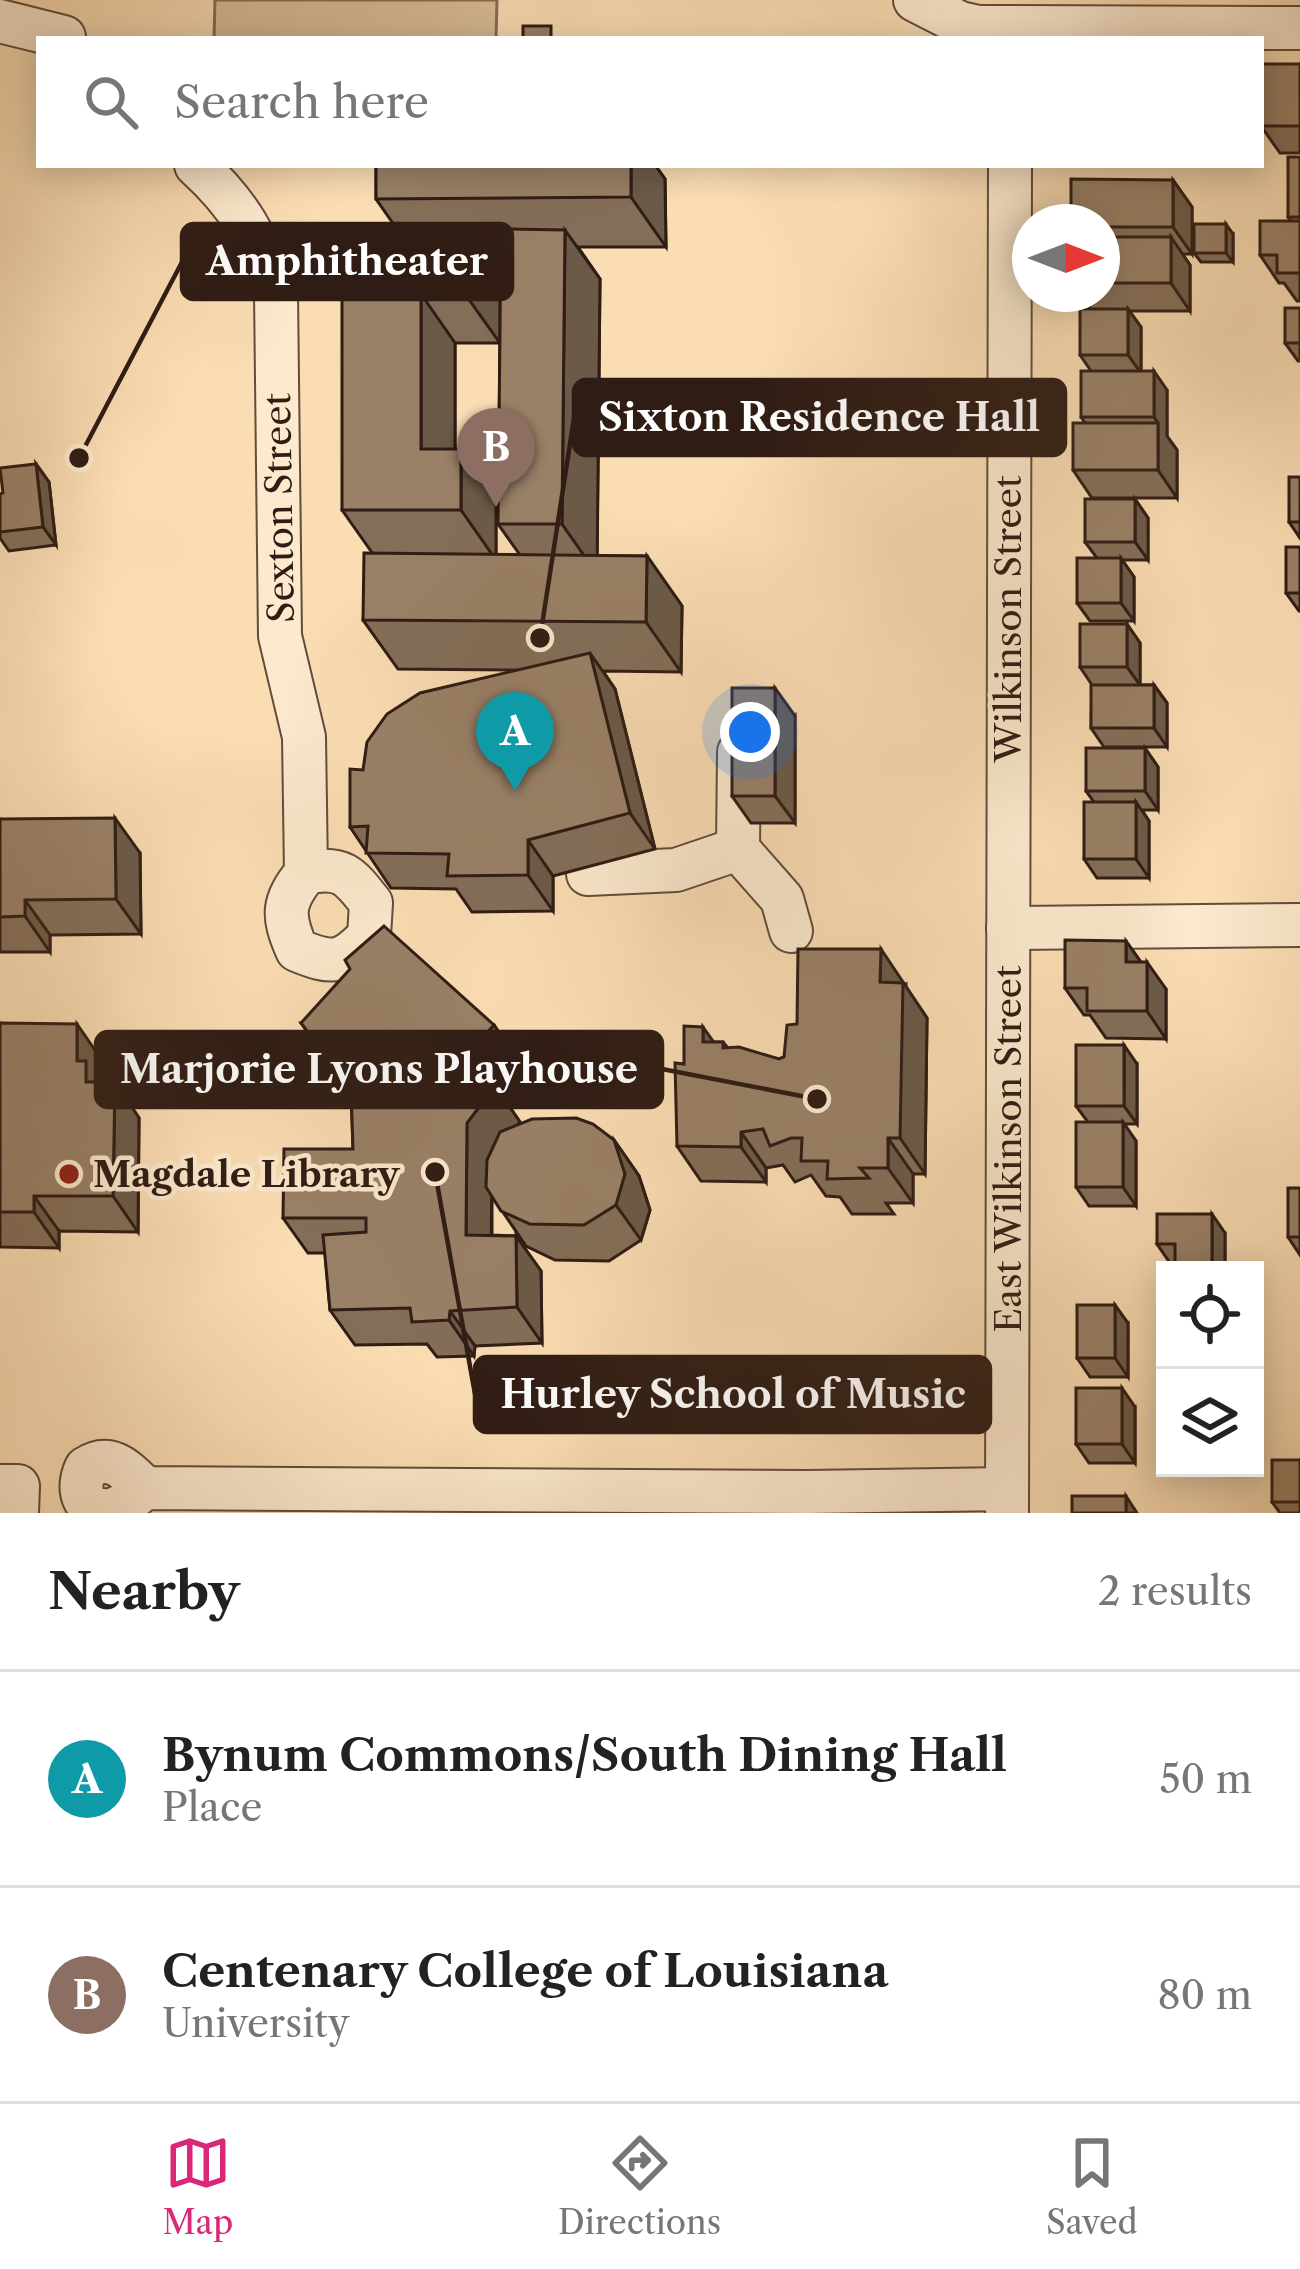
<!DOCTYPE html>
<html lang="en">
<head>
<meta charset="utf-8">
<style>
  :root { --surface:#fff; --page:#f6f6f6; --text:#222; --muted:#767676; --line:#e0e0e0; --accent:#db2777 }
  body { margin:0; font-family:"Libre Caslon Text",serif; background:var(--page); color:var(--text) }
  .controls { position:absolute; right:36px; bottom:36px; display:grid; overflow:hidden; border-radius:0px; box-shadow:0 6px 30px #0003 }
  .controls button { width:108px; height:108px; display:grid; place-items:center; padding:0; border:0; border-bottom:3px solid var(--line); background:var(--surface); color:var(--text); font:60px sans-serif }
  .compass { position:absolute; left:1012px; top:204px; width:108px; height:108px; border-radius:50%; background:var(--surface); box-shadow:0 6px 30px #0003; rotate:90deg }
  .you { position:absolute; left:750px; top:732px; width:42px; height:42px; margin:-30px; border:9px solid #fff; border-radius:50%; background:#1a73e8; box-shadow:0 0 0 18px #1a73e833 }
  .badge { display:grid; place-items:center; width:78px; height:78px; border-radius:50%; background:var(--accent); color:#fff; font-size:39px; font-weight:700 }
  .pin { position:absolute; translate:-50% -99px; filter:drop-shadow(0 3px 6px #0008) }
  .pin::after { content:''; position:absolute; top:63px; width:42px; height:36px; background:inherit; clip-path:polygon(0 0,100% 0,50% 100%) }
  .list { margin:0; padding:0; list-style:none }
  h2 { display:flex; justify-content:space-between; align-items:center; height:156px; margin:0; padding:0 48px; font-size:51px }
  h2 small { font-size:39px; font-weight:400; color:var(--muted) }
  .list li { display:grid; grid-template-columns:78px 1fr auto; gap:36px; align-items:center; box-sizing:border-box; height:216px; padding:0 48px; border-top:3px solid var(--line) }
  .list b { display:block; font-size:45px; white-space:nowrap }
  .list p { margin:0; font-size:39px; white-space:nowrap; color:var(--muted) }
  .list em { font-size:39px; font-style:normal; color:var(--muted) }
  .icon { flex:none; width:66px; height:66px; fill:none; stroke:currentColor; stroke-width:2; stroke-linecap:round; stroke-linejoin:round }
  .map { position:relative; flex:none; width:1300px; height:1513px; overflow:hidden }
  .search { position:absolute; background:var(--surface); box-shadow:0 6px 30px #0003; left:36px; right:36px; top:36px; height:132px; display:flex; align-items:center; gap:30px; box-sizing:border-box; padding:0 42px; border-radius:0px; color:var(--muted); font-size:45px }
  .sheet { height:588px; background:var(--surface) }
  nav { display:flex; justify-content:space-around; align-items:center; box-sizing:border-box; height:168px; border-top:3px solid var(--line); background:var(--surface); font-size:33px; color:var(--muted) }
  nav a { display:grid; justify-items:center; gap:6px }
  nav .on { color:var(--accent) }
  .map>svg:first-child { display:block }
</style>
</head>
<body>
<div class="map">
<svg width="1300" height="1513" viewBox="0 0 1300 1513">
  <rect width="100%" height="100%" fill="#fbddb4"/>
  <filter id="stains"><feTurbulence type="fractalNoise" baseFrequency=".00167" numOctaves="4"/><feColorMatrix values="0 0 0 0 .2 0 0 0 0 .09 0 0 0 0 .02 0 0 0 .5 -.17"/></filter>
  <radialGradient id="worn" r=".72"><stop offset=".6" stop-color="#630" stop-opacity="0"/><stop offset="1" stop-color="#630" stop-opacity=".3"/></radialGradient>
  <polygon fill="#d8bc99" stroke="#846c56" stroke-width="3" points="215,0 497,0 496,39 214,39"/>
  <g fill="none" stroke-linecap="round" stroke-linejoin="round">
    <defs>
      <g id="minor">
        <polyline points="915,0 960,23 978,27 1300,28"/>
        <polyline points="0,21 64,37"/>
        <path d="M196 165C240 205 257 237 276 293L280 636 304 737 306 873C282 902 282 916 297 950 333 965 342 964 369 936L371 903C350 876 342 865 306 873"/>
        <polyline points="739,752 738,849 782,899 791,931"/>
        <polyline points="588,874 676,870 738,849"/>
        <polyline points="1008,928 1300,925"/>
        <polyline points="0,1486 18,1486 17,1513"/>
        <path d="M145 1488C126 1470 111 1452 86 1468 76 1489 82 1513 110 1510 123 1508 135 1495 145 1488L807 1492 1007 1489"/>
        <polyline points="1007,1513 1010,165"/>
      </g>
    </defs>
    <use href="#minor" stroke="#624c3c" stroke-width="46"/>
    <use href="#minor" stroke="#fce9ce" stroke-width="42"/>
  </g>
  <g fill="#846e59" stroke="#2f1c14" stroke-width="3" fill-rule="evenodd">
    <polygon points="1300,64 1300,153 1280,153 1261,126"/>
    <polygon points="1300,157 1300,301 1297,301 1284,283 1279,283 1260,255 1291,221 1288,217"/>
    <path d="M376 165H655L665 179 666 247H578L600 279 597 556H647L682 606 681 672 603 671 615 689 655 849 553 876V911L472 912 456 889 391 888 350 827 363 770 517 670 398 669 363 620 373 554 342 510 399 232 376 199ZM477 248H501L500 281ZM455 343H500L498 524 520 555H496V498L461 449H455Z"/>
    <polygon points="1173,180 1192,207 1192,254 1182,254 1190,265 1190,311 1129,311 1141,327 1141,371 1167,390 1167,436 1177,450 1177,498 1092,498 1073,470 1085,423 1081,417 1091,371 1080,355 1091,309 1081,294 1102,294 1102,222"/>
    <polygon points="1233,234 1233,262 1201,262 1194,253"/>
    <polygon points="1300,308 1300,361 1298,361 1285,343"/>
    <polygon points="36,464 49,482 56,545 9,551 0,538 0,494 3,493"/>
    <polygon points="1300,477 1300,538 1289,522"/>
    <polygon points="1135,499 1148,518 1148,560 1122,560 1134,577 1134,621 1090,621 1077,603 1097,558 1085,542"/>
    <polygon points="1300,547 1300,611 1299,611 1286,593"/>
    <polygon points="1127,624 1140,643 1140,685 1154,685 1167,703 1167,747 1104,747 1091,728 1092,685 1080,667"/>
    <polygon points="795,716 795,823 751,823 732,796"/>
    <polygon points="1145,748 1158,767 1158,810 1142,810 1149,821 1149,878 1097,878 1084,859 1094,802 1086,791"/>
    <polygon points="0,819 140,853 141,934 50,935 50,952 0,952"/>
    <polygon points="1126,941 1141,962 1166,989 1166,1039 1106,1038 1090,1015 1084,1015 1065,988"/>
    <polygon points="906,984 906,987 927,1018 925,1174 913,1174 913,1203 886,1203 894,1214 852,1214 840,1197 826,1196 811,1175 795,1182 783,1165 766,1168 766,1182 701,1181 677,1146 714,1042 723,1042 728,1048 779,1059 784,1057 797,1024"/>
    <polygon points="0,1023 101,1059 101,1082 115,1082 139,1118 138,1232 59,1231 59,1248 0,1247"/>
    <polygon points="301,1023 494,1025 518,1061 495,1086 520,1122 517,1125 614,1140 639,1176 650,1210 641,1240 609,1261 555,1260 526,1246 492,1196 492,1235 516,1236 541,1271 542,1343 475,1346 474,1356 437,1357 427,1344 355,1345 330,1310 325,1253 308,1253 283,1218 353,1149 351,1091"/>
    <polygon points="1137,1064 1137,1124 1124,1124 1136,1141 1136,1206 1089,1206 1076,1187 1088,1122 1076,1106"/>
    <polygon points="1300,1188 1300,1255 1288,1237"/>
    <polygon points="1225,1233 1225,1270 1178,1270 1175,1263 1170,1263 1157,1244"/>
    <polygon points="1128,1323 1128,1377 1090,1377 1077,1358"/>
    <polygon points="1135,1407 1135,1463 1089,1463 1076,1444"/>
    <polygon points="1300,1460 1300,1513 1280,1513 1272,1502"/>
  </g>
  <g fill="#6b5a48" stroke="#2f1c14" stroke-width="3">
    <polygon points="631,165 655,165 665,179 666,247 631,197"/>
    <polygon points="1173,180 1192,207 1192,254 1173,227"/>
    <polygon points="1226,224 1233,234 1233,262 1226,253"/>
    <polygon points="565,230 600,279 597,574 562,524"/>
    <polygon points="465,232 500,281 500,343 465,294"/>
    <polygon points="1171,237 1190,265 1190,311 1171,283"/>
    <polygon points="421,294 455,343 455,498 421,449"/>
    <polygon points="1128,309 1141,327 1141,373 1128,355"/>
    <polygon points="1154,371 1167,390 1167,436 1177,450 1177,498 1158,470 1158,423 1154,417"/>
    <polygon points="461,449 496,498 496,560 461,510"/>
    <polygon points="36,464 49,482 56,545 43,527"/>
    <polygon points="1135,499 1148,518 1148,560 1135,542"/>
    <polygon points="647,556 682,606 681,672 646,622"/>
    <polygon points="1121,558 1134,577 1134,621 1121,603"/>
    <polygon points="1127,624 1140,643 1140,685 1127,667"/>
    <polygon points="590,653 615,689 655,849 630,813"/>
    <polygon points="1154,685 1167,703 1167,747 1154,728"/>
    <polygon points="775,688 795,716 795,823 775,796"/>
    <polygon points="1145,748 1158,767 1158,810 1145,791"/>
    <polygon points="1136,802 1149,821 1149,878 1136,859"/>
    <polygon points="115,818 140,853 141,934 116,899"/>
    <polygon points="528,840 553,876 553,911 528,875"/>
    <polygon points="25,900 50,935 50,952 25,916"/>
    <polygon points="1126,941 1145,968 1126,962"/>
    <polygon points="881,949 927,1018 925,1174 900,1138 880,982"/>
    <polygon points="1147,962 1166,989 1166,1039 1147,1011"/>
    <polygon points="77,1024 101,1059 101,1083 86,1082 77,1061"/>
    <polygon points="494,1025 518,1061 486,1095 462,1059"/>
    <polygon points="703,1027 728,1062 703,1042"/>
    <polygon points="1124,1045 1137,1064 1137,1124 1124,1106"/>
    <polygon points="115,1082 139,1118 138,1232 113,1196"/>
    <polygon points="495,1086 520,1122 492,1159 491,1270 466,1235 467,1123"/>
    <polygon points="1123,1122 1136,1141 1136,1206 1123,1187"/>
    <polygon points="741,1132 766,1168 766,1182 741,1147"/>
    <polygon points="888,1138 913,1174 913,1203 888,1168"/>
    <polygon points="614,1140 639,1176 650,1210 641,1240 616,1205"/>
    <polygon points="34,1196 59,1231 59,1248 34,1212"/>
    <polygon points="1212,1214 1225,1233 1225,1270 1215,1270 1212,1267"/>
    <polygon points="516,1236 541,1271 542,1343 517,1307"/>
    <polygon points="1115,1305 1128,1323 1128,1377 1115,1358"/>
    <polygon points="450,1311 475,1346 474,1356 449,1320"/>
    <polygon points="1122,1388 1135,1407 1135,1463 1122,1444"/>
    <polygon points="1126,1496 1137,1513 1126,1513"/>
  </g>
  <g fill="#998067" stroke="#2f1c14" stroke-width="3">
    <rect x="523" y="26" width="28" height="13"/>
    <rect x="1261" y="64" width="39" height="62"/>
    <rect x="1288" y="157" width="12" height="60"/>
    <polygon points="376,165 631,165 631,197 376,199"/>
    <polygon points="1071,179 1173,180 1173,227 1102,227 1102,222 1071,222"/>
    <polygon points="1260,221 1300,221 1300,273 1277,273 1277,255 1260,255"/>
    <rect x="1194" y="224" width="32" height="29"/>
    <polygon points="501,229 565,230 562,524 498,524"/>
    <polygon points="342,232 465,232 465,294 421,294 421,449 461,449 461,510 342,510"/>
    <rect x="1102" y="237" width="69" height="46"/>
    <rect x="1285" y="308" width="15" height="35"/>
    <rect x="1080" y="309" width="48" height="46"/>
    <rect x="1081" y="371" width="73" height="46"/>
    <rect x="1073" y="423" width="85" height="47"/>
    <polygon points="36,464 43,527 0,532 0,494 3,493 0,468"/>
    <rect x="1289" y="477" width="11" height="45"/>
    <rect x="1085" y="499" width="50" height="43"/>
    <rect x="1286" y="547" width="14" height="46"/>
    <polygon points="364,553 647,556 646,622 363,620"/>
    <rect x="1077" y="558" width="44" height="45"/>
    <rect x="1080" y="624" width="47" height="43"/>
    <polygon points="590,653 630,813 528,840 528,875 447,876 449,854 366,853 368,826 350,827 350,769 363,770 367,742 387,714 420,693"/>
    <rect x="1091" y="685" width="63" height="43"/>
    <rect x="732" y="688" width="43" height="108"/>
    <rect x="1086" y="748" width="59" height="43"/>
    <rect x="1084" y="802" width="52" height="57"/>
    <polygon points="115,818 116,899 25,900 25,916 0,917 0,819"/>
    <polygon points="384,926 494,1025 462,1059 495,1086 467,1123 466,1235 516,1236 517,1307 450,1311 449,1320 412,1322 410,1308 330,1310 323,1235 366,1232 366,1218 283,1218 284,1149 353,1149 351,1088 301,1023 350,969 345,960"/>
    <polygon points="1065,940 1126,941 1126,962 1147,962 1147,1011 1087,1011 1087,988 1065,988"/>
    <polygon points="798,949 881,949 880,982 903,983 900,1138 888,1138 888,1168 860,1168 869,1178 827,1179 828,1161 801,1161 802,1138 791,1138 770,1146 763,1129 741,1132 741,1147 677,1146 675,1063 684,1064 684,1026 703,1027 703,1042 723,1042 723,1048 739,1047 779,1059 784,1057 787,1025 797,1024"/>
    <polygon points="0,1023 77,1024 77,1061 86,1061 86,1082 115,1082 113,1196 34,1196 34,1212 0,1212"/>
    <rect x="1076" y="1045" width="48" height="61"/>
    <polygon points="576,1118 593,1124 614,1140 625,1174 616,1205 584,1225 530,1224 501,1211 486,1187 487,1160 500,1132 532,1119"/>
    <rect x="1076" y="1122" width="47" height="65"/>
    <rect x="1288" y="1188" width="12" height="49"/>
    <polygon points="1157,1214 1212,1214 1212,1267 1175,1267 1175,1244 1157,1244"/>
    <rect x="1077" y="1305" width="38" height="53"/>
    <rect x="1076" y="1388" width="46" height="56"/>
    <rect x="1272" y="1460" width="28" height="42"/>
    <rect x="1072" y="1496" width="54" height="17"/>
  </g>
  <circle fill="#8f2418" stroke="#fce9ce" stroke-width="4.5" cx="69" cy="1174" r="12"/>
  <g text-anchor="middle" stroke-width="9" stroke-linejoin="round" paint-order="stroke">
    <g font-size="36" fill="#2f1c14" stroke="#fce9ce">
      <text transform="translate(279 508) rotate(-91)" y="13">Sexton Street</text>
      <text transform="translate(1008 619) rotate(-90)" y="13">Wilkinson Street</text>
      <text transform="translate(1008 1149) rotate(-90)" y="13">East Wilkinson Street</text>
    </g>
    <g font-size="36" font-weight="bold" fill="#2f1c14" stroke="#fce9ce" text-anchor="start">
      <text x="93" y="1187">Magdale Library</text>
    </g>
  </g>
  <path fill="none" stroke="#2f1c14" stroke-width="4.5" d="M79 458L182 262M540 638L574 418M817 1099L662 1069M435 1172L475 1394"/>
  <g fill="#2f1c14" stroke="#fce9ce" stroke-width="4.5">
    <circle cx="79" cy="458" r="12"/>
    <circle cx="540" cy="638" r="12"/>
    <circle cx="817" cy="1099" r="12"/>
    <circle cx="435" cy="1172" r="12"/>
  </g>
  <g fill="#2f1c14" stroke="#2f1c14" stroke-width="4.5">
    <rect x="182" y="224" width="330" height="75" rx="12"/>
    <rect x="574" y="380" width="491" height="75" rx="12"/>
    <rect x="96" y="1032" width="566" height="75" rx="12"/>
    <rect x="475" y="1357" width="515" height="75" rx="12"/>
  </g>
  <g font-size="39" text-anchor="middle" font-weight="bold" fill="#fff">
    <text x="347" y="275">Amphitheater</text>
    <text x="819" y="431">Sixton Residence Hall</text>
    <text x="379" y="1083">Marjorie Lyons Playhouse</text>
    <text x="733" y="1408">Hurley School of Music</text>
  </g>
  <rect width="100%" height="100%" filter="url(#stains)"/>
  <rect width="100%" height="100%" fill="url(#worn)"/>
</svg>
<div class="controls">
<button><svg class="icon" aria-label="locate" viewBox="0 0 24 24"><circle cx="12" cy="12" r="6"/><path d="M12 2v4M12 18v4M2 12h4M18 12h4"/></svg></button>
<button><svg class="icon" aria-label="layers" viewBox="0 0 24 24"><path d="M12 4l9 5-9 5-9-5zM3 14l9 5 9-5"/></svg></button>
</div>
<svg class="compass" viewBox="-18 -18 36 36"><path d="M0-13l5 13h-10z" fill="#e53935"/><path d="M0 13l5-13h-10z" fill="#767676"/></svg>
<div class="you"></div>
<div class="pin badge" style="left:515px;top:791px;background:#0f9aa8">A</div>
<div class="pin badge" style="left:496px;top:507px;background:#8d6e63">B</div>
<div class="search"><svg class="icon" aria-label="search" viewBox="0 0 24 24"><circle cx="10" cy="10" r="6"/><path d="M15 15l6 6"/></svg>Search here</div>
</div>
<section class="sheet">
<h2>Nearby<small>2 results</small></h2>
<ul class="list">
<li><span class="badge" style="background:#0f9aa8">A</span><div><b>Bynum Commons/South Dining Hall</b><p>Place</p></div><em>50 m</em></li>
<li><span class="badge" style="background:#8d6e63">B</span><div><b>Centenary College of Louisiana</b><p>University</p></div><em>80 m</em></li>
</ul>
</section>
<nav>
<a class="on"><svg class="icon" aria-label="map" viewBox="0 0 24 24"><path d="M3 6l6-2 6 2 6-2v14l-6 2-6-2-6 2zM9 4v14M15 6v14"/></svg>Map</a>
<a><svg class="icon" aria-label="directions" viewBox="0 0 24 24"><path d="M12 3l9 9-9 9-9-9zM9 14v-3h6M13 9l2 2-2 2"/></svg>Directions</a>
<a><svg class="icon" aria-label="saved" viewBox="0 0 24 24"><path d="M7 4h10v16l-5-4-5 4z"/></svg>Saved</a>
</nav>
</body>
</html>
